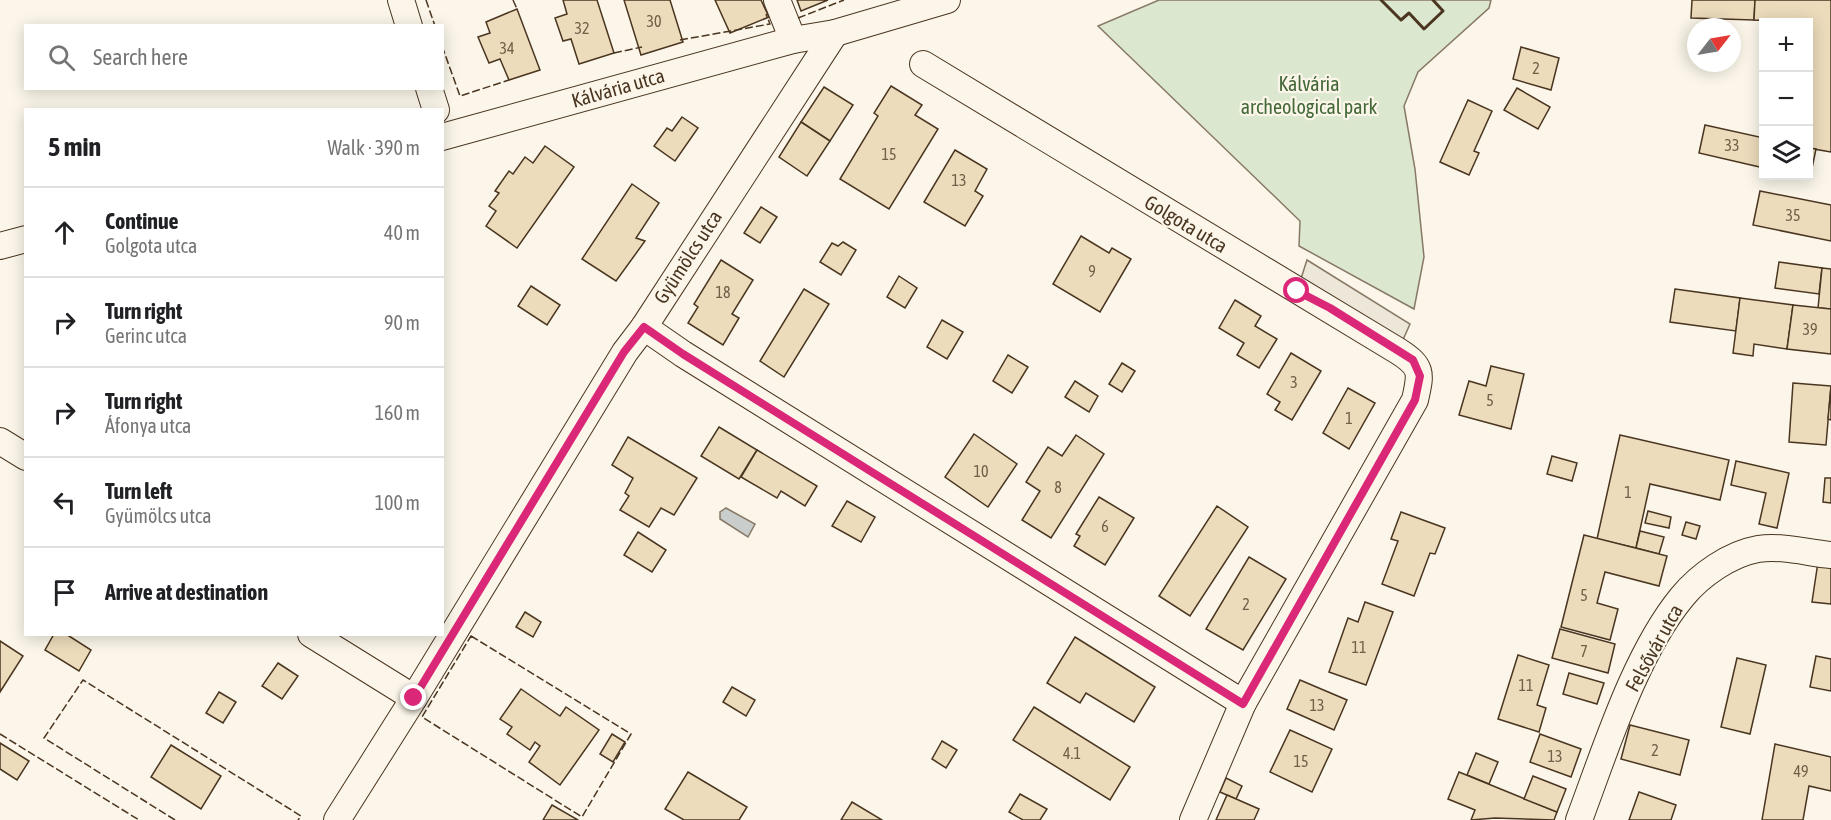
<!DOCTYPE html>
<html lang="en">
<head>
<meta charset="utf-8">
<style>
  :root { --surface:#fff; --page:#f2f2f2; --text:#202124; --muted:#757577; --line:#e0e0e0 }
  body { margin:0; font-family:"Asap Condensed",sans-serif; background:var(--page); color:var(--text) }
  .controls { position:absolute; right:18px; top:18px; display:grid; overflow:hidden; border-radius:0px; box-shadow:0 3px 15px #0003 }
  .controls button { width:54px; height:54px; display:grid; place-items:center; padding:0; border:0; border-bottom:2px solid var(--line); background:var(--surface); color:var(--text); font:30px sans-serif }
  .compass { position:absolute; left:1687px; top:18px; width:54px; height:54px; border-radius:50%; background:var(--surface); box-shadow:0 3px 15px #0003; rotate:59deg }
  .stop { position:absolute; width:18px; height:18px; margin:-14px; border:4px solid #db2777; border-radius:50%; background:#fff }
  .stop.end { background:#db2777; border-color:#fff; box-shadow:0 2px 6px #0008 }
  .list { margin:0; padding:0; list-style:none }
  h2 { display:flex; justify-content:space-between; align-items:center; height:78px; margin:0; padding:0 24px; font-size:26px }
  h2 small { font-size:20px; font-weight:400; color:var(--muted) }
  .list li { display:grid; grid-template-columns:39px 1fr auto; gap:18px; align-items:center; box-sizing:border-box; height:90px; padding:0 24px; border-top:2px solid var(--line) }
  .list b { display:block; font-size:22px; white-space:nowrap }
  .list p { margin:0; font-size:20px; white-space:nowrap; color:var(--muted) }
  .list em { font-size:20px; font-style:normal; color:var(--muted) }
  .icon { flex:none; width:33px; height:33px; fill:none; stroke:currentColor; stroke-width:2; stroke-linecap:round; stroke-linejoin:round }
  .map { position:relative; flex:none; width:1831px; height:820px; overflow:hidden }
  .search { position:absolute; background:var(--surface); box-shadow:0 3px 15px #0003; left:24px; top:24px; width:420px; height:66px; display:flex; align-items:center; gap:15px; box-sizing:border-box; padding:0 21px; border-radius:0px; color:var(--muted); font-size:22px }
  .panel { position:absolute; background:var(--surface); box-shadow:0 3px 15px #0003; left:24px; top:108px; width:420px; height:528px; border-radius:0px }
  .map>svg:first-child { display:block }
</style>
</head>
<body>
<div class="map">
<svg width="1831" height="820" viewBox="0 0 1831 820">
  <rect width="100%" height="100%" fill="#fbf6e9"/>
  <polygon fill="#dce7d0" stroke="#887966" stroke-width="1.5" points="1159,0 1491,0 1489,8 1418,72 1404,106 1415,169 1424,257 1414,309 1299,246 1300,221 1098,26"/>
  <polygon fill="#ede7d9" stroke="#887966" stroke-width="1.5" points="1307,260 1410,324 1398,351 1297,291"/>
  <polygon fill="#c9cecd" stroke="#887966" stroke-width="1.5" points="726,508 755,524 748,537 720,519 720,512"/>
  <g fill="#ecdcbc" stroke="#4a3520" stroke-width="1.5">
    <polygon points="563,0 597,0 614,53 579,64 571,39 563,41 555,18 567,14"/>
    <polygon points="624,0 670,0 683,42 641,55"/>
    <polygon points="715,0 761,0 769,17 730,33"/>
    <polygon points="797,0 828,0 801,11"/>
    <polygon points="1692,0 1755,0 1754,20 1691,18"/>
    <polygon points="1755,0 1831,0 1831,152 1808,148 1810,23 1754,20"/>
    <polygon points="517,9 540,70 509,80 500,59 489,63 478,37 490,33 486,22"/>
    <polygon points="1521,47 1559,58 1551,90 1513,79"/>
    <polygon points="891,86 922,105 915,115 938,129 889,209 840,179 878,116 874,113"/>
    <polygon points="824,87 853,105 830,141 801,122"/>
    <polygon points="1517,88 1550,107 1538,129 1504,110"/>
    <polygon points="1468,100 1492,111 1474,151 1479,153 1469,175 1440,162"/>
    <polygon points="682,117 698,128 675,161 654,146 667,128 672,131"/>
    <polygon points="801,122 830,141 807,176 779,157"/>
    <polygon points="1705,125 1764,138 1764,168 1699,153"/>
    <polygon points="545,146 574,167 517,248 486,226 496,211 489,206 499,193 495,191 509,171 513,174 525,157 533,163"/>
    <polygon points="1808,148 1816,149 1810,178 1799,176 1808,176"/>
    <polygon points="955,150 987,169 975,191 983,196 965,226 924,202"/>
    <polygon points="632,184 659,203 636,238 645,241 616,281 582,259"/>
    <polygon points="1760,191 1831,205 1831,241 1753,225"/>
    <polygon points="761,207 777,217 760,243 744,233"/>
    <polygon points="1081,236 1109,253 1112,248 1131,259 1100,312 1053,284"/>
    <polygon points="843,242 856,250 841,275 820,262 832,243 838,246"/>
    <polygon points="721,260 753,280 732,314 739,318 723,345 688,323 698,307 694,304"/>
    <polygon points="1779,262 1822,268 1819,294 1775,288"/>
    <polygon points="1822,268 1831,269 1831,309 1818,308"/>
    <polygon points="899,276 917,288 905,308 887,297"/>
    <polygon points="531,286 560,305 547,325 518,306"/>
    <polygon points="804,289 829,304 784,377 760,361"/>
    <polygon points="1675,289 1740,298 1736,331 1670,322"/>
    <polygon points="1740,298 1793,305 1787,349 1754,344 1753,356 1733,353"/>
    <polygon points="1235,300 1261,316 1255,326 1277,339 1259,368 1237,355 1244,343 1219,328"/>
    <polygon points="1793,305 1831,309 1831,354 1787,349"/>
    <polygon points="942,320 963,332 947,359 927,347"/>
    <polygon points="1291,353 1321,371 1292,420 1275,410 1280,402 1267,394"/>
    <polygon points="1008,355 1028,367 1012,393 993,381"/>
    <polygon points="1122,363 1135,371 1122,392 1109,384"/>
    <polygon points="1491,366 1524,374 1511,429 1459,415 1469,381 1486,386"/>
    <polygon points="1075,381 1098,396 1089,412 1065,397"/>
    <polygon points="1793,383 1831,386 1826,445 1789,442"/>
    <polygon points="1831,386 1831,420 1828,419"/>
    <polygon points="1348,388 1375,403 1349,449 1323,433"/>
    <polygon points="719,427 757,450 739,479 701,456"/>
    <polygon points="974,434 1017,464 988,507 945,477"/>
    <polygon points="1076,435 1104,454 1051,538 1022,520 1040,491 1026,482 1048,447 1062,456"/>
    <polygon points="1620,435 1729,460 1720,500 1650,484 1636,548 1597,539"/>
    <polygon points="628,437 697,478 674,515 661,508 649,527 620,510 629,496 625,493 633,478 612,465"/>
    <polygon points="757,450 817,486 805,506 781,491 777,498 741,477"/>
    <polygon points="1552,456 1577,463 1572,481 1547,474"/>
    <polygon points="1736,461 1789,473 1777,528 1759,524 1766,493 1731,485"/>
    <polygon points="1825,478 1831,478 1831,503 1823,502"/>
    <polygon points="1099,497 1134,518 1105,565 1074,546 1080,536 1076,534"/>
    <polygon points="847,501 875,517 861,542 832,526"/>
    <polygon points="1217,506 1248,527 1190,616 1159,596"/>
    <polygon points="1648,511 1671,517 1669,528 1645,523"/>
    <polygon points="1401,512 1445,528 1435,554 1430,553 1414,596 1382,584 1398,541 1391,539"/>
    <polygon points="1686,522 1700,526 1696,539 1682,535"/>
    <polygon points="1640,531 1664,537 1659,554 1636,548"/>
    <polygon points="638,532 666,550 652,572 624,555"/>
    <polygon points="1584,535 1667,556 1659,586 1605,572 1597,603 1618,609 1610,640 1561,627"/>
    <polygon points="1249,557 1286,579 1243,650 1206,629"/>
    <polygon points="1818,562 1831,564 1831,604 1812,602"/>
    <polygon points="1365,602 1393,612 1366,685 1329,672 1348,618 1358,622"/>
    <polygon points="525,612 541,622 533,637 516,627"/>
    <polygon points="1560,629 1615,644 1608,673 1552,658"/>
    <polygon points="54,634 66,634 91,650 79,671 45,650"/>
    <polygon points="1075,637 1155,687 1134,722 1086,693 1080,703 1047,683"/>
    <polygon points="0,641 23,656 0,692"/>
    <polygon points="1518,655 1549,665 1537,705 1546,708 1539,732 1498,719"/>
    <polygon points="1816,656 1831,659 1831,691 1810,687"/>
    <polygon points="1737,658 1766,665 1750,734 1721,727"/>
    <polygon points="278,663 298,676 282,699 262,686"/>
    <polygon points="1569,673 1604,683 1597,704 1563,694"/>
    <polygon points="1300,680 1347,700 1334,730 1287,709"/>
    <polygon points="732,687 755,700 746,716 723,702"/>
    <polygon points="521,689 560,716 566,707 599,730 560,785 529,762 540,746 535,742 530,750 507,734 512,727 500,719"/>
    <polygon points="219,692 236,702 223,723 206,713"/>
    <polygon points="1034,707 1130,767 1110,800 1013,740"/>
    <polygon points="1630,725 1689,740 1680,775 1621,759"/>
    <polygon points="1290,730 1332,749 1312,792 1270,772"/>
    <polygon points="612,734 625,742 613,762 600,754"/>
    <polygon points="1540,734 1581,749 1571,777 1530,762"/>
    <polygon points="942,741 957,750 946,768 932,759"/>
    <polygon points="0,743 29,761 17,780 0,769"/>
    <polygon points="1775,744 1831,757 1831,791 1809,786 1803,820 1762,820"/>
    <polygon points="171,745 221,776 201,809 151,777"/>
    <polygon points="1476,753 1498,762 1489,784 1467,775"/>
    <polygon points="688,772 747,807 739,820 684,820 665,809"/>
    <polygon points="1459,772 1557,812 1554,820 1495,818 1471,820 1475,810 1448,799"/>
    <polygon points="1533,776 1566,789 1557,812 1524,799"/>
    <polygon points="1226,778 1242,786 1236,799 1220,792"/>
    <polygon points="1639,792 1676,805 1671,820 1629,820"/>
    <polygon points="1020,794 1047,809 1040,820 1023,820 1009,812"/>
    <polygon points="1227,795 1259,809 1254,820 1216,820"/>
    <polygon points="852,802 882,820 841,820"/>
    <polygon points="552,805 578,820 543,820"/>
  </g>
  <g fill="none" stroke-linecap="round" stroke-linejoin="round">
    <defs>
      <g id="street">
        <polyline points="401,0 409,26"/>
        <polyline points="777,0 793,40"/>
        <path d="M923 64 1398 351C1423 367 1421 373 1415 400L1243 703 1193 820"/>
        <polyline points="429,88 436,110"/>
        <polyline points="442,137 793,40 835,33 947,0"/>
        <polyline points="0,246 26,239"/>
        <polyline points="644,327 683,354 1243,703"/>
        <polyline points="0,441 26,457"/>
        <polyline points="311,634 414,698"/>
        <polyline points="337,820 414,698 625,352 644,327 835,33"/>
        <path d="M1579 820C1605 751 1635 654 1682 597 1700 575 1730 554 1758 549 1781 545 1808 553 1831 555"/>
      </g>
    </defs>
    <use href="#street" stroke="#4a3520" stroke-width="28"/>
    <use href="#street" stroke="#fbf6e9" stroke-width="26"/>
    <g stroke="#4a3520" stroke-width="1.5" stroke-dasharray="8 3" stroke-linecap="butt">
      <polyline points="426,0 435,26"/>
      <polyline points="513,0 517,9"/>
      <polyline points="798,18 844,0"/>
      <polyline points="680,40 770,24 766,14"/>
      <polyline points="442,46 460,96 509,80"/>
      <polyline points="614,53 642,47"/>
      <polygon points="471,636 631,734 582,817 422,717"/>
      <polyline points="0,734 139,820"/>
      <polyline points="175,820 44,738 83,680 301,816 298,820"/>
    </g>
    <polyline stroke="#4a3520" stroke-width="3" points="1381,0 1401,20 1409,13 1424,29 1443,11 1433,0"/>
  </g>
  <g fill="none" stroke-linecap="round" stroke-linejoin="round">
    <polyline stroke="#db2777" stroke-width="8" points="414,698 624,352 644,327 683,354 1243,704 1415,400 1420,376 1413,360 1330,308 1297,291"/>
  </g>
  <g text-anchor="middle" stroke-width="4.5" stroke-linejoin="round" paint-order="stroke">
    <g font-size="16" fill="#725f47">
      <text x="654" y="27">30</text>
      <text x="582" y="34">32</text>
      <text x="507" y="54">34</text>
      <text x="1536" y="74">2</text>
      <text x="1732" y="151">33</text>
      <text x="889" y="160">15</text>
      <text x="959" y="186">13</text>
      <text x="1793" y="221">35</text>
      <text x="1092" y="277">9</text>
      <text x="723" y="298">18</text>
      <text x="1810" y="335">39</text>
      <text x="1294" y="388">3</text>
      <text x="1490" y="406">5</text>
      <text x="1349" y="424">1</text>
      <text x="981" y="477">10</text>
      <text x="1058" y="493">8</text>
      <text x="1628" y="498">1</text>
      <text x="1105" y="532">6</text>
      <text x="1584" y="601">5</text>
      <text x="1246" y="610">2</text>
      <text x="1359" y="653">11</text>
      <text x="1584" y="657">7</text>
      <text x="1526" y="691">11</text>
      <text x="1317" y="711">13</text>
      <text x="1655" y="756">2</text>
      <text x="1072" y="759">4.1</text>
      <text x="1555" y="762">13</text>
      <text x="1301" y="767">15</text>
      <text x="1801" y="777">49</text>
    </g>
    <g font-size="20" fill="#436837" stroke="#fbf6e9">
      <text x="1309" y="91">Kálvária<tspan x="1309" dy="23">archeological park</tspan></text>
    </g>
    <g font-size="20" fill="#4a3520" stroke="#fbf6e9">
      <text transform="translate(618 88) rotate(-16)" y="7">Kálvária utca</text>
      <text transform="translate(1186 224) rotate(31)" y="7">Golgota utca</text>
      <text transform="translate(688 257) rotate(-57)" y="7">Gyümölcs utca</text>
      <text transform="translate(1654 648) rotate(-61)" y="7">Felsővár utca</text>
    </g>
  </g>
</svg>
<div class="controls">
<button>+</button>
<button>−</button>
<button><svg class="icon" aria-label="layers" viewBox="0 0 24 24"><path d="M12 4l9 5-9 5-9-5zM3 14l9 5 9-5"/></svg></button>
</div>
<svg class="compass" viewBox="-18 -18 36 36"><path d="M0-13l5 13h-10z" fill="#e53935"/><path d="M0 13l5-13h-10z" fill="#757577"/></svg>
<div class="stop" style="left:1297px;top:291px"></div>
<div class="stop end" style="left:414px;top:698px"></div>
<div class="search"><svg class="icon" aria-label="search" viewBox="0 0 24 24"><circle cx="10" cy="10" r="6"/><path d="M15 15l6 6"/></svg>Search here</div>
<section class="panel">
<h2>5 min<small>Walk · 390 m</small></h2>
<ul class="list">
<li><svg class="icon" aria-label="ahead" viewBox="0 0 24 24"><path d="M12 20V5M6 11l6-6 6 6"/></svg><div><b>Continue</b><p>Golgota utca</p></div><em>40 m</em></li>
<li><svg class="icon" aria-label="right" viewBox="0 0 24 24"><path d="M7 20v-9h11M14 6l5 5-5 5"/></svg><div><b>Turn right</b><p>Gerinc utca</p></div><em>90 m</em></li>
<li><svg class="icon" aria-label="right" viewBox="0 0 24 24"><path d="M7 20v-9h11M14 6l5 5-5 5"/></svg><div><b>Turn right</b><p>Áfonya utca</p></div><em>160 m</em></li>
<li><svg class="icon" aria-label="left" viewBox="0 0 24 24"><path d="M17 20v-9H6M10 6l-5 5 5 5"/></svg><div><b>Turn left</b><p>Gyümölcs utca</p></div><em>100 m</em></li>
<li><svg class="icon" aria-label="arrive" viewBox="0 0 24 24"><path d="M6 21V4h12l-3 4 3 4H6"/></svg><div><b>Arrive at destination</b></div></li>
</ul>
</section>
</div>
</body>
</html>
